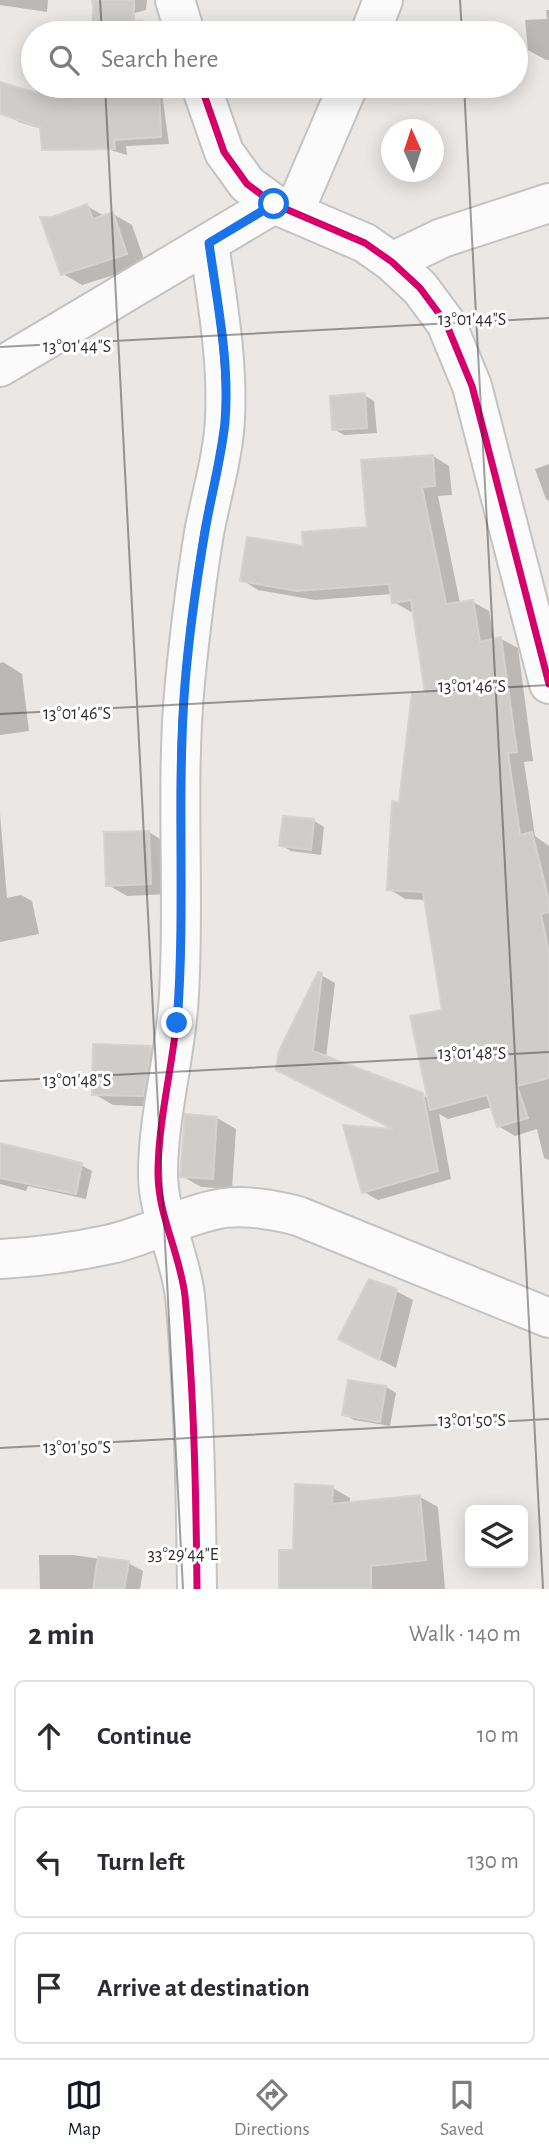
<!DOCTYPE html>
<html lang="en">
<head>
<meta charset="utf-8">
<style>
  :root { --surface:#fff; --page:#f2f2f3; --text:#2b2b33; --muted:#7c7c81; --line:#e1e1e2; --accent:#111827 }
  body { margin:0; font-family:"Alegreya Sans",sans-serif; background:var(--page); color:var(--text) }
  .controls { position:absolute; right:21px; bottom:21px; display:grid; overflow:hidden; border-radius:10px; box-shadow:0 4px 18px #0003 }
  .controls button { width:63px; height:63px; display:grid; place-items:center; padding:0; border:0; border-bottom:2px solid var(--line); background:var(--surface); color:var(--text); font:35px sans-serif }
  .compass { position:absolute; left:381px; top:119px; width:63px; height:63px; border-radius:50%; background:var(--surface); box-shadow:0 4px 18px #0003; rotate:357deg }
  .stop { position:absolute; width:21px; height:21px; margin:-16px; border:5px solid #1a73e8; border-radius:50%; background:#fff }
  .stop.end { background:#1a73e8; border-color:#fff; box-shadow:0 2px 7px #0008 }
  .list { margin:0; padding:0; list-style:none }
  h2 { display:flex; justify-content:space-between; align-items:center; height:91px; margin:0; padding:0 28px; font-size:30px }
  h2 small { font-size:23px; font-weight:400; color:var(--muted) }
  .list li { display:grid; grid-template-columns:46px 1fr auto; gap:21px; align-items:center; box-sizing:border-box; height:112px; margin:0 14px 14px; padding:0 14px; border:2px solid var(--line); border-radius:10px }
  .list b { display:block; font-size:26px; white-space:nowrap }
  .list em { font-size:23px; font-style:normal; color:var(--muted) }
  .icon { flex:none; width:38px; height:38px; fill:none; stroke:currentColor; stroke-width:2; stroke-linecap:round; stroke-linejoin:round }
  .map { position:relative; flex:none; width:549px; height:1589px; overflow:hidden }
  .search { position:absolute; background:var(--surface); box-shadow:0 4px 18px #0003; left:21px; right:21px; top:21px; height:77px; display:flex; align-items:center; gap:18px; box-sizing:border-box; padding:0 24px; border-radius:38px; color:var(--muted); font-size:26px }
  .sheet { height:469px; background:var(--surface) }
  nav { display:flex; justify-content:space-around; align-items:center; box-sizing:border-box; height:98px; border-top:2px solid var(--line); background:var(--surface); font-size:19px; color:var(--muted) }
  nav a { display:grid; justify-items:center; gap:4px }
  nav .on { color:var(--accent) }
  .map>svg:first-child { display:block }
</style>
</head>
<body>
<div class="map">
<svg width="549" height="1589" viewBox="0 0 549 1589">
  <rect width="100%" height="100%" fill="#eae7e4"/>
  <g fill="#0003">
    <polygon points="0,0 48,0 47,12 0,5"/>
    <polygon points="93,0 147,0 146,10 117,18 141,22 154,29 154,33 92,33"/>
    <polygon points="546,10 549,10 549,60 546,60 528,50 525,20 547,19"/>
    <polygon points="0,84 39,96 38,86 161,86 169,144 126,146 127,155 19,122 6,115 0,97"/>
    <polygon points="87,206 106,217 113,214 132,225 146,265 82,285 63,274"/>
    <polygon points="364,395 374,401 377,433 344,435 334,429"/>
    <polygon points="433,456 449,466 452,495 438,496 460,603 473,602 489,611 494,641 501,639 518,648 533,761 524,762 535,836 549,846 549,1160 544,1158 537,1129 515,1136 498,1126 492,1107 448,1119 439,1114 451,1179 378,1200 364,1192 399,1131 292,1077 321,975 335,983 326,1058 429,1098 444,1012 426,900 405,899 389,889 401,804 427,694 414,611 411,612 394,602 392,594 315,600 258,590 242,580 305,548 369,529"/>
    <polygon points="549,464 549,501 546,499 535,469"/>
    <polygon points="3,662 22,674 29,731 0,735 0,663"/>
    <polygon points="0,813 7,898 21,895 32,901 39,934 0,942"/>
    <polygon points="314,821 324,827 321,855 291,851 281,845"/>
    <polygon points="149,832 168,844 170,894 127,896 108,885"/>
    <polygon points="95,1046 151,1048 170,1059 162,1107 113,1105 94,1094"/>
    <polygon points="217,1118 236,1129 232,1189 201,1187 182,1176"/>
    <polygon points="0,1145 81,1165 92,1171 86,1199 28,1186 26,1191 0,1184"/>
    <polygon points="396,1291 413,1300 396,1368 357,1348"/>
    <polygon points="386,1387 396,1393 390,1426 354,1420 344,1414"/>
    <polygon points="333,1488 350,1498 350,1504 420,1497 438,1507 445,1589 281,1589 294,1551"/>
    <polygon points="39,1555 73,1555 128,1563 143,1571 140,1589 40,1589"/>
  </g>
  <g fill="#cfcdca" stroke="#d5d3d0" stroke-width="2">
    <polygon points="92,0 134,0 134,21 142,20 143,33 97,33"/>
    <polygon points="0,82 37,93 36,86 159,86 161,137 114,140 115,149 42,150 40,127 0,114"/>
    <polygon points="87,204 93,219 113,212 127,254 61,275 40,217 52,217"/>
    <polygon points="365,393 367,428 332,430 330,396"/>
    <polygon points="433,455 435,486 422,487 446,604 473,600 480,642 501,637 517,752 508,753 520,835 532,832 549,901 549,912 541,914 549,954 549,1078 517,1086 528,1118 497,1127 487,1095 430,1110 410,1016 442,1010 423,892 387,890 392,801 399,802 412,693 425,693 411,600 392,603 389,584 297,591 240,581 247,537 303,546 302,532 367,527 361,460"/>
    <polygon points="283,816 314,819 311,850 279,846"/>
    <polygon points="149,831 151,884 106,886 104,832"/>
    <polygon points="318,972 322,973 313,1051 423,1093 438,1171 362,1193 343,1125 393,1129 276,1070 279,1051"/>
    <polygon points="93,1044 151,1046 143,1096 92,1095"/>
    <polygon points="185,1114 217,1117 213,1179 180,1177"/>
    <polygon points="0,1143 82,1163 76,1194 0,1178"/>
    <polygon points="369,1279 397,1289 379,1360 338,1339"/>
    <polygon points="348,1380 386,1386 380,1422 342,1415"/>
    <polygon points="295,1484 333,1486 332,1504 420,1495 426,1560 371,1566 371,1589 279,1589 279,1550 293,1550"/>
    <polygon points="98,1557 129,1561 124,1589 93,1589"/>
  </g>
  <g fill="none" stroke-linecap="round" stroke-linejoin="round">
    <defs>
      <g id="minor">
        <polyline points="175,0 185,33"/>
        <polyline points="370,33 383,0"/>
        <polyline points="201,86 224,152 247,184 274,204 365,243 392,262 420,288 446,323 472,386 549,684"/>
        <polyline points="294,212 348,86"/>
        <polyline points="392,262 442,238 549,203"/>
        <polyline points="0,367 274,204"/>
        <path d="M0 1259C38 1257 74 1252 111 1244 149 1235 186 1214 224 1208 249 1205 274 1210 298 1216L549 1318"/>
        <path d="M197 1589C196 1492 194 1393 185 1296 180 1253 157 1214 158 1170 159 1111 176 1054 179 995 185 890 175 786 185 682 190 632 196 582 204 533 211 496 223 457 225 419 228 360 217 301 209 243"/>
      </g>
    </defs>
    <use href="#minor" stroke="#c4c3c4" stroke-width="42"/>
    <use href="#minor" stroke="#fcfbfb" stroke-width="38"/>
    <defs>
      <g id="cycleway">
        <polyline points="201,86 224,152 247,184 274,204 365,243 392,262 420,288 446,323 472,386 549,684"/>
        <path d="M197 1589C196 1492 194 1393 185 1296 180 1253 157 1214 158 1170 159 1111 176 1054 179 995 185 890 175 786 185 682 190 632 196 582 204 533 211 496 223 457 225 419 228 360 217 301 209 243"/>
      </g>
    </defs>
    <use href="#cycleway" stroke="#fff" stroke-width="11"/>
    <use href="#cycleway" stroke="#d6006c" stroke-width="7"/>
  </g>
  <g fill="none" stroke-linecap="round" stroke-linejoin="round">
    <path stroke="#1a73e8" stroke-width="9" d="M177 1023C186 910 176 797 185 684 189 635 196 585 204 537 210 499 221 461 225 422 230 363 217 302 209 243L274 204"/>
  </g>
  <path fill="none" stroke="#2d2d2d" stroke-width="2" stroke-opacity="0.45" d="M100 0 102 33M460 0 462 33M105 86 183 1589M464 86 543 1589M0 347 549 318M0 714 549 685M0 1081 549 1052M0 1448 549 1419"/>
  <g font-size="18" text-anchor="middle" fill="#2d2d2d" stroke="#fff" stroke-width="6" stroke-linejoin="round" paint-order="stroke">
    <text x="472" y="325">13°01'44"S</text>
    <text x="77" y="352">13°01'44"S</text>
    <text x="472" y="692">13°01'46"S</text>
    <text x="77" y="719">13°01'46"S</text>
    <text x="472" y="1059">13°01'48"S</text>
    <text x="77" y="1086">13°01'48"S</text>
    <text x="472" y="1426">13°01'50"S</text>
    <text x="77" y="1453">13°01'50"S</text>
    <text x="183" y="1560">33°29'44"E</text>
  </g>
</svg>
<div class="controls">
<button><svg class="icon" aria-label="layers" viewBox="0 0 24 24"><path d="M12 4l9 5-9 5-9-5zM3 14l9 5 9-5"/></svg></button>
</div>
<svg class="compass" viewBox="-18 -18 36 36"><path d="M0-13l5 13h-10z" fill="#e53935"/><path d="M0 13l5-13h-10z" fill="#7c7c81"/></svg>
<div class="stop" style="left:274px;top:204px"></div>
<div class="stop end" style="left:177px;top:1023px"></div>
<div class="search"><svg class="icon" aria-label="search" viewBox="0 0 24 24"><circle cx="10" cy="10" r="6"/><path d="M15 15l6 6"/></svg>Search here</div>
</div>
<section class="sheet">
<h2>2 min<small>Walk · 140 m</small></h2>
<ul class="list">
<li><svg class="icon" aria-label="ahead" viewBox="0 0 24 24"><path d="M12 20V5M6 11l6-6 6 6"/></svg><div><b>Continue</b></div><em>10 m</em></li>
<li><svg class="icon" aria-label="left" viewBox="0 0 24 24"><path d="M17 20v-9H6M10 6l-5 5 5 5"/></svg><div><b>Turn left</b></div><em>130 m</em></li>
<li><svg class="icon" aria-label="arrive" viewBox="0 0 24 24"><path d="M6 21V4h12l-3 4 3 4H6"/></svg><div><b>Arrive at destination</b></div></li>
</ul>
</section>
<nav>
<a class="on"><svg class="icon" aria-label="map" viewBox="0 0 24 24"><path d="M3 6l6-2 6 2 6-2v14l-6 2-6-2-6 2zM9 4v14M15 6v14"/></svg>Map</a>
<a><svg class="icon" aria-label="directions" viewBox="0 0 24 24"><path d="M12 3l9 9-9 9-9-9zM9 14v-3h6M13 9l2 2-2 2"/></svg>Directions</a>
<a><svg class="icon" aria-label="saved" viewBox="0 0 24 24"><path d="M7 4h10v16l-5-4-5 4z"/></svg>Saved</a>
</nav>
</body>
</html>
